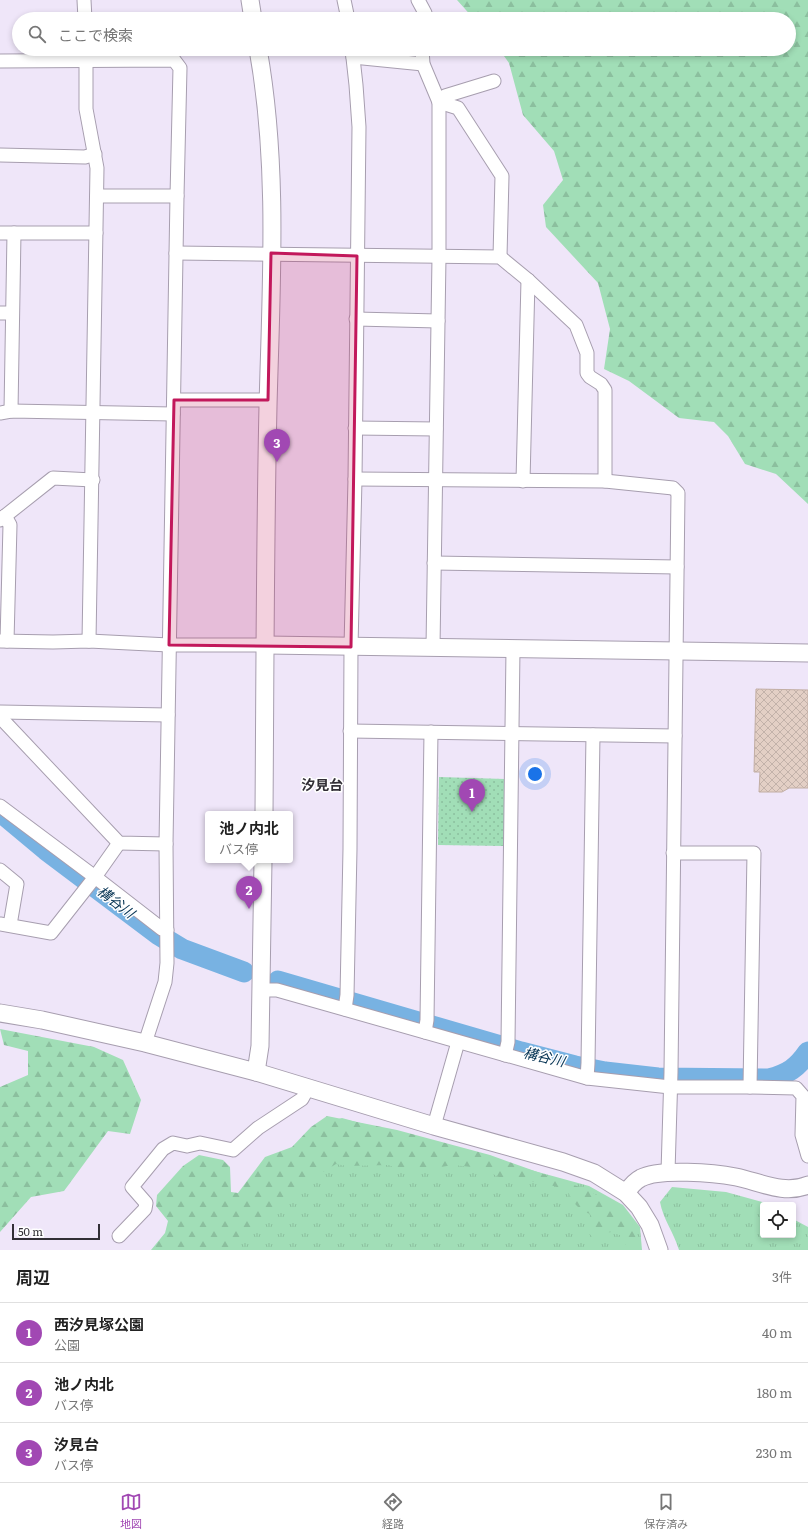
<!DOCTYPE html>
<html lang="ja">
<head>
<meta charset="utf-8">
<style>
  :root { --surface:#fff; --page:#f6f6f6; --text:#222; --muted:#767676; --line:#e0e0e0; --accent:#a148b3 }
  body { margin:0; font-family:Literata,"Noto Sans JP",serif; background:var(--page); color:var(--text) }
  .controls { position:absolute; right:12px; bottom:12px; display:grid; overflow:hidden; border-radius:4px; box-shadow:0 2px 6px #0003 }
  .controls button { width:36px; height:36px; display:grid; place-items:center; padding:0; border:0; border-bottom:1px solid var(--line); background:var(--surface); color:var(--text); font:20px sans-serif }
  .scale { position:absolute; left:12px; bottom:10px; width:88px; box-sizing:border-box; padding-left:4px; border:2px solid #322f36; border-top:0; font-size:11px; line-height:14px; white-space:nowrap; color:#322f36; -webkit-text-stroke:3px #fff; paint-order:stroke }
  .you { position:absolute; left:535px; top:774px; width:14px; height:14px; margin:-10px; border:3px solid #fff; border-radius:50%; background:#1a73e8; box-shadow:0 0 0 6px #1a73e833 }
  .badge { display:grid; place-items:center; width:26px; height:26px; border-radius:50%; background:var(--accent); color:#fff; font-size:13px; font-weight:700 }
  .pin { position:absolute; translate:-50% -33px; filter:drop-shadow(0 1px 2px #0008) }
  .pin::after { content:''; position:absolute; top:21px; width:14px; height:12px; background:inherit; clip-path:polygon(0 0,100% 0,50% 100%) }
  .popup { position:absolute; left:205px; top:811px; width:88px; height:52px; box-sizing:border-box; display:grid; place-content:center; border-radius:4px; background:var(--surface); filter:drop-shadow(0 1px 3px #0005); font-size:13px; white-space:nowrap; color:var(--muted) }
  .popup b { font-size:15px; color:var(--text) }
  .popup::after { content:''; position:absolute; left:50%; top:100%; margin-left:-8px; border:8px solid transparent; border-top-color:var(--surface) }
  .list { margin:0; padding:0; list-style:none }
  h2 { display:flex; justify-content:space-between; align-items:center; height:52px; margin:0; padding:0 16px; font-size:17px }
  h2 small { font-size:13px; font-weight:400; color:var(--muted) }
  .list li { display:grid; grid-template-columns:26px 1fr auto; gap:12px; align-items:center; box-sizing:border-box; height:60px; padding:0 16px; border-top:1px solid var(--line) }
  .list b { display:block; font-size:15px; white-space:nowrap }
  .list p { margin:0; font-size:13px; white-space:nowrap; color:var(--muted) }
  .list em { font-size:13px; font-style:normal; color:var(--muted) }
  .icon { flex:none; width:22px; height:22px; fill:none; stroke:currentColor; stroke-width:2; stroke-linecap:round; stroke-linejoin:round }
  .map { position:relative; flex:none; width:808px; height:1250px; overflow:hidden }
  .search { position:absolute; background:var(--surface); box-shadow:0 2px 6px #0003; left:12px; right:12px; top:12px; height:44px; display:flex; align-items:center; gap:10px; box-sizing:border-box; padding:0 14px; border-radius:22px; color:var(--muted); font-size:15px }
  .sheet { height:232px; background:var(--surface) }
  nav { display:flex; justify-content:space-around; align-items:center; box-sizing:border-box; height:56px; border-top:1px solid var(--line); background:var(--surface); font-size:11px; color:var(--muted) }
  nav a { display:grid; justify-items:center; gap:2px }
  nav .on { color:var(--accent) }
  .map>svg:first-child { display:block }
</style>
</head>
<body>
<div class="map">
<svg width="808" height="1250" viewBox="0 0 808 1250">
  <defs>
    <pattern id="grass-tufts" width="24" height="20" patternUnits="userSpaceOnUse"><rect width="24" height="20" fill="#a1deb7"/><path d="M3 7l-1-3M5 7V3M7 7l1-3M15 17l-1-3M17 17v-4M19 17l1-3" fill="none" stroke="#8bbf9e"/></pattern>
    <pattern id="forest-firs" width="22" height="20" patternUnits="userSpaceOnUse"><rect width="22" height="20" fill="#a1deb7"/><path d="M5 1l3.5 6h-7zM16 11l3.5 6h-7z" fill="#8bbf9e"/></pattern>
    <pattern id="park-dots" width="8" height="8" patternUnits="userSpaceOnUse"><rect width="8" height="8" fill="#a1deb7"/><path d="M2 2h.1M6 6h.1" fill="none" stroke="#8bbf9e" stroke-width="1.8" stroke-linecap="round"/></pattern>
    <pattern id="building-cross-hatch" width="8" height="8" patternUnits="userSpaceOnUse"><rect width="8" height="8" fill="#e3cfc5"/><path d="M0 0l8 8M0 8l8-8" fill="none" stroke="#c3b2aa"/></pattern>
  </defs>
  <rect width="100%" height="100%" fill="#efe6f9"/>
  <g fill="url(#grass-tufts)">
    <polygon points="342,1118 589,1186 623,1205 640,1227 642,1250 204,1250 325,1123"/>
    <path d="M672 1187 726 1192 766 1203 769 1205H763V1235H793V1219L808 1227V1250H679C674 1233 663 1219 660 1202Z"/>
  </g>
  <g fill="url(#forest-firs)">
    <polygon points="457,0 808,0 808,504 776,474 745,464 728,436 714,422 679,418 629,381 604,369 610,329 598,283 546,227 543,205 563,180 554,151 523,115 509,63 499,49 789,49 789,19 474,19"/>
    <polygon points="0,1029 94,1047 123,1060 141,1100 130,1134 108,1131 64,1191 31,1197 0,1232 0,1087 28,1075 28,1051 4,1045"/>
    <path d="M327 1116 397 1130 490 1155 588 1190 618 1208 632 1222 638 1240V1250H627L623 1236 610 1232 595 1240 590 1235 592 1222 590 1214C576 1209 574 1202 567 1190L547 1184 499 1177 481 1168 453 1165 416 1171H402L389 1165 347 1166 336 1164C296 1188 259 1217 226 1250H151L165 1233 168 1221 156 1206 157 1195 183 1166 199 1155 223 1160 230 1167 231 1192 238 1193 265 1157 292 1147 311 1127Z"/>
  </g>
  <polygon fill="url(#park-dots)" points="439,777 505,779 504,846 438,845"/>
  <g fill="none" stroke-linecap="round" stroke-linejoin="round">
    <g stroke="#78b2e2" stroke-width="21">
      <polyline points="4,815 46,850 159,935 182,949 244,972"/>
      <path d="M278 981 521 1052 575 1066 605 1072 658 1078 769 1079C788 1074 797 1068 808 1052"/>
    </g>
  </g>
  <polygon fill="url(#building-cross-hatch)" stroke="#c2aea4" points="756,689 808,690 808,788 789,788 782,792 759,792 760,772 754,772"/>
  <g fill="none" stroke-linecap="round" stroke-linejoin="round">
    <defs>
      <g id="minor">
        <polyline points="84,0 85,19"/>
        <polyline points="344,0 348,19"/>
        <polyline points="418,0 425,13 426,19"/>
        <polyline points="86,49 86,109 97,168 89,641"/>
        <polyline points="422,49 423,64 439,102 458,108 502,176 500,257"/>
        <polyline points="353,57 423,64"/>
        <polyline points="0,61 174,60 180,68 177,196 166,844 167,963 165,982 145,1043"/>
        <polyline points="0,155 85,157 95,154"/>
        <polyline points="97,196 177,196"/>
        <polyline points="0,233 96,233"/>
        <polyline points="176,253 500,257 528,280 576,325 587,353 587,373 590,377 601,384 605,390 605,481"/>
        <polyline points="0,313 12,313"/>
        <polyline points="356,319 438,321"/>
        <polyline points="174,400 268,400"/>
        <polyline points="11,411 14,233"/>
        <polyline points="0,413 11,411 173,414"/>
        <polyline points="355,428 436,429"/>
        <polyline points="355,479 605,481 673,488 678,493 671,1072 668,1172"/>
        <polyline points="523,481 528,280"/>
        <polyline points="5,516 10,525 7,641"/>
        <polyline points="0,520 53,478 93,480"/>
        <polyline points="434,563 677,567"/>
        <polyline points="0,641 53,642 89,641 169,645 266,645"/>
        <polyline points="433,647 439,257 439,102 445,96 494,81"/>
        <polyline points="0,712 168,715"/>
        <polyline points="0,717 119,843 166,844"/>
        <polyline points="350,731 675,736"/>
        <polyline points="0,806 95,877 162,929 167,930"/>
        <polyline points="673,853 754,853 750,1087"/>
        <polyline points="0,870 17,884 10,925"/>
        <polyline points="0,924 51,933 95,877 119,843"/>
        <polyline points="261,990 277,990 587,1078 670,1087 750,1087 796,1088 803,1096 802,1135 808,1156"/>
        <polyline points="345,1009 347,995 350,849 351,647 355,479 359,127 356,85 352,49"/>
        <polyline points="425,1032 427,1020 431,732"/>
        <polyline points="505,1055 508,1042 513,649"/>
        <polyline points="587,1078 588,1063 593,735"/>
        <polyline points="434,1126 458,1042"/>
        <polyline points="119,1236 145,1209 146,1203 132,1187 163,1149 173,1143 187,1146 200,1143 233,1150 258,1128 302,1099 308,1088"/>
      </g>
      <g id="tertiary">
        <polyline points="250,0 253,19"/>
        <path d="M258 49C279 166 271 288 268 406 265 542 265 678 264 814"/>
        <polyline points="266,645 808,653"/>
        <polyline points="0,1013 42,1020 145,1043 256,1072 434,1126 563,1162 594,1173 626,1193 639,1207 650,1225 659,1250"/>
        <polyline points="256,1072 260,1046 263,860"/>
        <path d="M626 1193C630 1187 635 1181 641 1178 659 1168 715 1173 736 1177 760 1182 784 1195 808 1185"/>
      </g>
    </defs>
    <use href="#minor" stroke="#a79eaf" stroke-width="15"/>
    <use href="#tertiary" stroke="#a79eaf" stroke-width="19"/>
    <use href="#minor" stroke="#fff" stroke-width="13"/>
    <use href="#tertiary" stroke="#fff" stroke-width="17"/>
  </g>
  <path fill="#c2185b" fill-opacity="0.2" stroke="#c2185b" stroke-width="3" stroke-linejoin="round" d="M271 253 357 256 351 647 169 645 174 400H268Z"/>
  <g text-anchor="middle" stroke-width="3" stroke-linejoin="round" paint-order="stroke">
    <g font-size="14" font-weight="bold" fill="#322f36" stroke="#fff">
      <text x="322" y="790">汐見台</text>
    </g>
    <g font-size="14" font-style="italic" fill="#053353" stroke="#fff">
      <text transform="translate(116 902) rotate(38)" y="5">構谷川</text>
      <text transform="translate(544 1057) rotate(13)" y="5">構谷川</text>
    </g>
  </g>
</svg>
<div class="controls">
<button><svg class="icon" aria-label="locate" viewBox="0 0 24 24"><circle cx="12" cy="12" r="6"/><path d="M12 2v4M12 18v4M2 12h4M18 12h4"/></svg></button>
</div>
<div class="scale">50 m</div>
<div class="you"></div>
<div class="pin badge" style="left:472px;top:812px">1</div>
<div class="pin badge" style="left:249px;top:909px">2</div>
<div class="popup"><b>池ノ内北</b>バス停</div>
<div class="pin badge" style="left:277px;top:462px">3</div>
<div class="search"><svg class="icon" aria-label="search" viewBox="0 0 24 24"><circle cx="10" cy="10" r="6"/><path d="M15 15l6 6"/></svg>ここで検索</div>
</div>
<section class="sheet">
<h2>周辺<small>3件</small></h2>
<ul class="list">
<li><span class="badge">1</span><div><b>西汐見塚公園</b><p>公園</p></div><em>40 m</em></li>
<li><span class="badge">2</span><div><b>池ノ内北</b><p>バス停</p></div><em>180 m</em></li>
<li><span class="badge">3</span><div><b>汐見台</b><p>バス停</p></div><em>230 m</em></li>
</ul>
</section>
<nav>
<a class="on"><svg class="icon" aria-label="map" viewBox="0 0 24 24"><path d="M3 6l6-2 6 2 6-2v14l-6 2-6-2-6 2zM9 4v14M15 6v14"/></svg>地図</a>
<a><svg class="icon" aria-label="directions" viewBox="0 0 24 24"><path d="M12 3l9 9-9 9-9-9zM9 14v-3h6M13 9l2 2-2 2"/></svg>経路</a>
<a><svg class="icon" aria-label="saved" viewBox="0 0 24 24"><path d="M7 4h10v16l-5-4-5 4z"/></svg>保存済み</a>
</nav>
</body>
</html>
